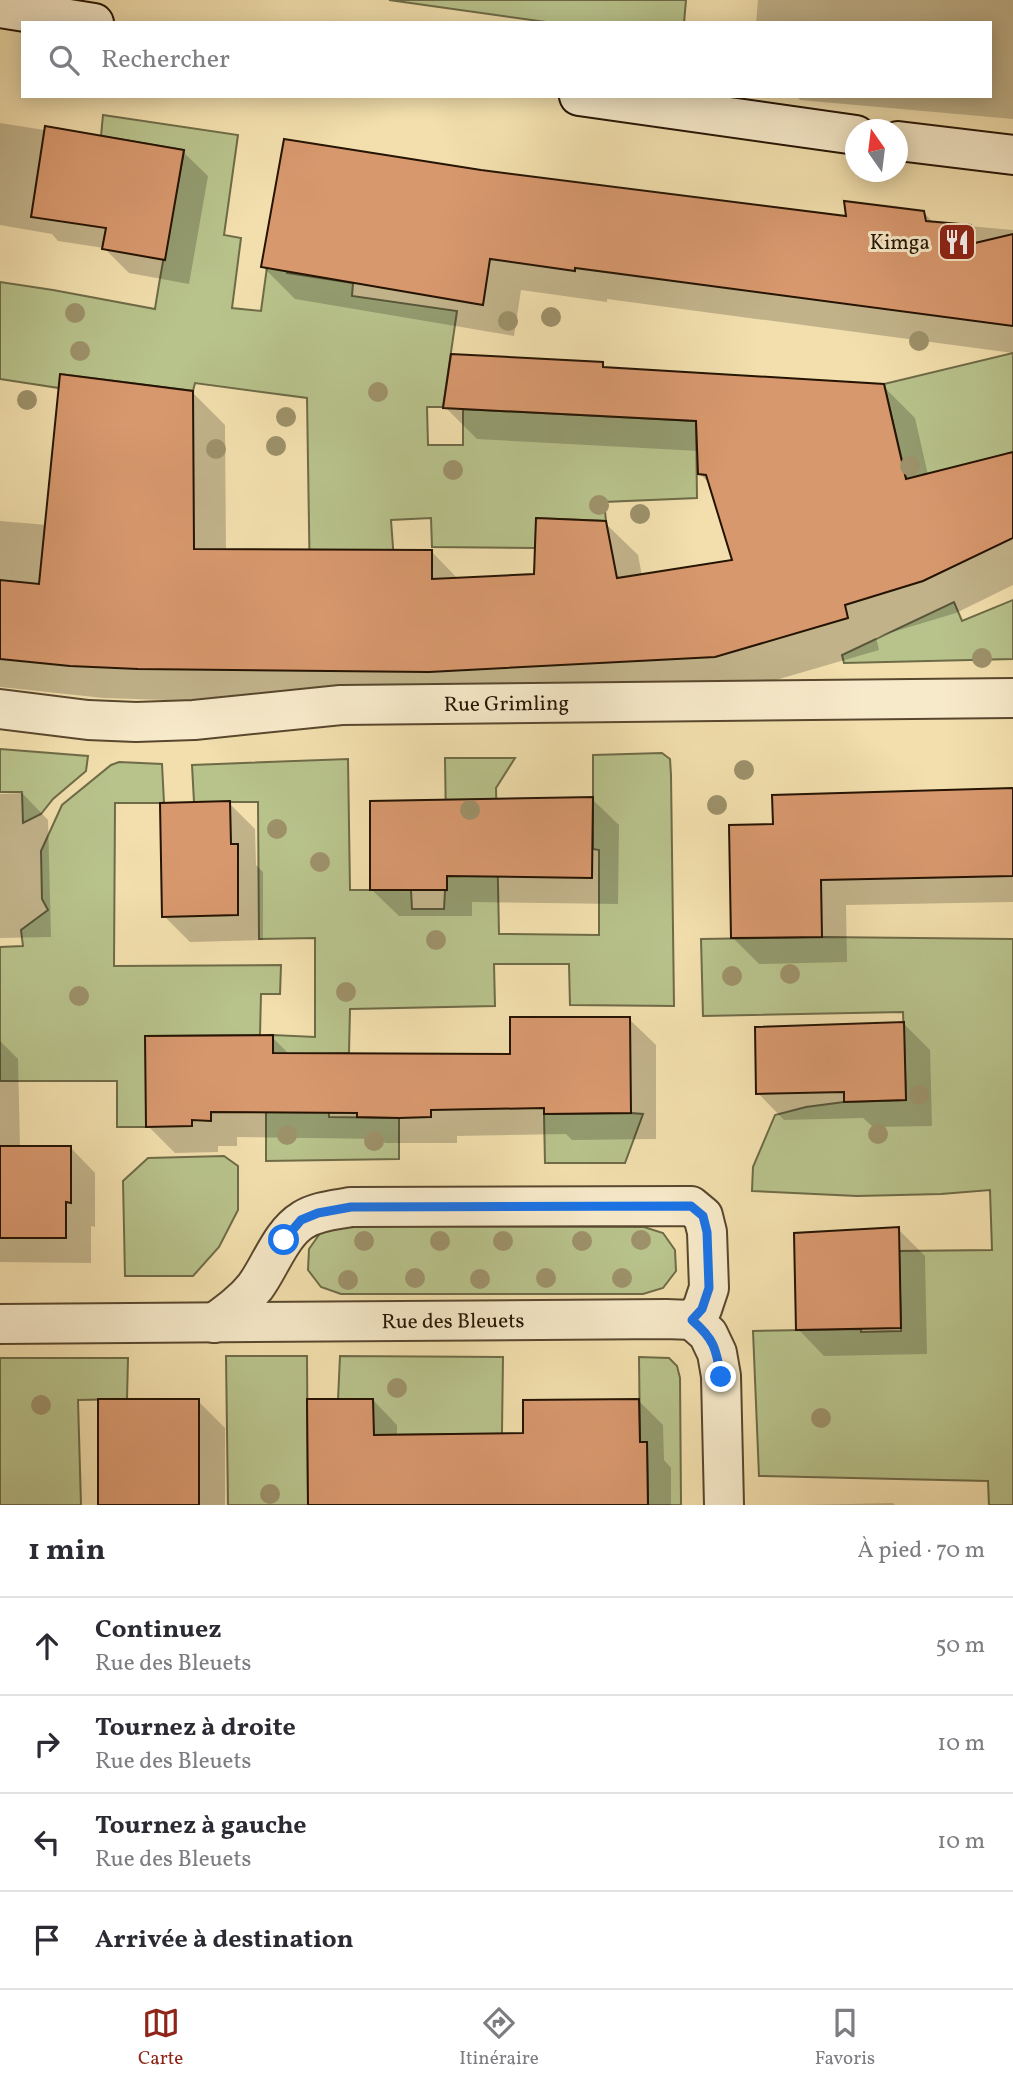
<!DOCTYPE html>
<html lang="fr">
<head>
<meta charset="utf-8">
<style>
  :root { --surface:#fff; --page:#f7f7f7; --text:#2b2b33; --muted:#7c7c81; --line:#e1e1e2; --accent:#8f2418 }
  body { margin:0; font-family:Vollkorn,serif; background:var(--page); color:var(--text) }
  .compass { position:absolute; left:845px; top:119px; width:63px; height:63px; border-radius:50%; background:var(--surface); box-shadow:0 4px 18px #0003; rotate:346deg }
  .stop { position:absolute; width:21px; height:21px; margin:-16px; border:5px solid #1a73e8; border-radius:50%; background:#fff }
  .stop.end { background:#1a73e8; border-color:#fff; box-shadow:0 2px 7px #0008 }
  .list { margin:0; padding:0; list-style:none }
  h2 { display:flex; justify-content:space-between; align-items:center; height:91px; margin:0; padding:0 28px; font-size:30px }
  h2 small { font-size:23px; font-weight:400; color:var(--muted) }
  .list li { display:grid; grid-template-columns:46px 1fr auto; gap:21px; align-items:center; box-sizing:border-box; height:98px; padding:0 28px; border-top:2px solid var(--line) }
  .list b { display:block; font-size:26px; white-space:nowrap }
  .list p { margin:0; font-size:23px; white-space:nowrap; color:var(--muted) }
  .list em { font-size:23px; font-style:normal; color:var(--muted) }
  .icon { flex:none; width:38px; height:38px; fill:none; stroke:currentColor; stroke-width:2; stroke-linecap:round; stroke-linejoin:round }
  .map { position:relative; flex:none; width:1013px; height:1505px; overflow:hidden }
  .search { position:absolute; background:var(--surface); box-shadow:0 4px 18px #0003; left:21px; right:21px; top:21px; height:77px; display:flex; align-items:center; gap:18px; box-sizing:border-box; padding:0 24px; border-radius:0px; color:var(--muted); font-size:26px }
  .sheet { height:483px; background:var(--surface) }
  nav { display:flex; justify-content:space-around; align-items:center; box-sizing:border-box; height:98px; border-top:2px solid var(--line); background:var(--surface); font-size:19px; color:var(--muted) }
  nav a { display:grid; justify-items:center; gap:4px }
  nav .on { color:var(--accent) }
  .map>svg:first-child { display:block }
</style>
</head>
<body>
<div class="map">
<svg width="1013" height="1505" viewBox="0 0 1013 1505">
  <rect width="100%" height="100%" fill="#f2dfad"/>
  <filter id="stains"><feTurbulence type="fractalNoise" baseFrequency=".00286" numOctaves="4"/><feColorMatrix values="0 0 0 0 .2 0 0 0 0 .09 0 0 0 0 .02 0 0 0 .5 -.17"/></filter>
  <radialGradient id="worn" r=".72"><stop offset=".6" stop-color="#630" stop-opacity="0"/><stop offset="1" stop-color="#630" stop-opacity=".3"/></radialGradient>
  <g fill="#b8c28b" stroke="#6e6b47" stroke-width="2">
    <polygon points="389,0 686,0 684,23 553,23"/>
    <path d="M103 115 238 135 224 235 241 238 232 308 261 311 267 267 287 269V273L353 283 352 296 457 311 443 407H427L428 445H463V409L696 421 697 498 604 502 606 521 537 518 535 548 432 547 431 518 391 520 395 575 310 589 307 398 195 383 193 391 61 374 59 388 0 379V282L53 290 155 309C163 255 175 203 184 150L101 136Z"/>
    <polygon points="1013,353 1013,452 907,482 884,384"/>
    <polygon points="1013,600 1013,659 844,663 842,655 954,602 962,621"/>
    <polygon points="0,749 88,756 86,771 53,799 41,814 23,823 22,792 0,792"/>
    <polygon points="662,753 670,759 671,775 674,1006 570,1005 569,964 494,964 495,1006 350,1009 349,1053 328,1054 329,1117 399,1118 399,1159 266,1161 266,1111 273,1111 273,1035 315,1037 315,938 259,939 258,802 194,802 192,765 348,759 350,890 411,890 412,909 444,909 445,891 447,890 445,758 515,758 496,788 499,934 599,935 599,850 593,849 593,755"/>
    <polygon points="119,762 162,764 164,803 115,803 114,966 281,965 280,994 261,994 260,1035 146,1036 146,1127 117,1127 117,1081 0,1081 0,947 23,946 21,930 48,910 42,899 41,851 62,805 111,765"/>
    <polygon points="822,937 1013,939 1013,1505 989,1505 988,1481 759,1476 753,1331 861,1329 861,1332 901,1331 899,1251 992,1250 990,1190 941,1194 857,1196 752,1191 753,1167 775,1115 806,1107 844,1102 906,1100 903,1012 703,1016 701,939"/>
    <polygon points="631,1113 643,1114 625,1163 545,1163 544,1114"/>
    <polygon points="224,1156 238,1166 238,1210 219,1247 193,1276 125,1276 123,1181 148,1158"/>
    <polygon points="341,1226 644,1227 663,1233 675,1250 676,1271 663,1288 643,1294 341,1294 321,1287 308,1270 309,1249 321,1232"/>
    <polygon points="226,1356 307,1356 308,1505 228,1505"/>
    <polygon points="340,1356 503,1357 501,1505 464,1434 373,1435 373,1399 338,1400"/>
    <polygon points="639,1357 669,1358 677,1366 680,1378 681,1505 648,1505 647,1442 640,1442"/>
    <polygon points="0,1358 128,1358 127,1399 78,1400 81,1505 0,1505"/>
  </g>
  <g fill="#0003">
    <polygon points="758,0 1013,0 1013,119 800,100 796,96 990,96 990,23 756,23"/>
    <polygon points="0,123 183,152 208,176 189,284 129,273 104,248 58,241 52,234 0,225"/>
    <polygon points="481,172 848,218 923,212 934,223 1013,230 1013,353 607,299 607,302 521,290 514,336 295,299 263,267"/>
    <polygon points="602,364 607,369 883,386 915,418 928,475 1013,454 1013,585 956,613 876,637 879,650 748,688 229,702 104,698 0,687 0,521 47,525 192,392 225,425 226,551 431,551 459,580 536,576 605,523 638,555 642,576 734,562 711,485 700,474 699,451 477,439 445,407"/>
    <polygon points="1013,790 1013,902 846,905 847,962 759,964 733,938 774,825"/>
    <polygon points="22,793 48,820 51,937 0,938 0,794"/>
    <polygon points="592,799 619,825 618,904 472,902 472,916 399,916 372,890"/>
    <polygon points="229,803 255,829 256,865 263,872 263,940 190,942 164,916"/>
    <polygon points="629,1019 656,1045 656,1139 572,1140 566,1134 457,1136 457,1143 385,1143 382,1139 237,1137 237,1146 218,1146 218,1152 175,1153 148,1126 272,1037 290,1055 511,1056"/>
    <polygon points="904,1024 930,1050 932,1126 873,1127 863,1118 784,1120 758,1093"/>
    <polygon points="0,1041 18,1059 20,1147 70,1147 95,1173 95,1227 91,1226 91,1263 0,1262"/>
    <polygon points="898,1229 925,1256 927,1354 824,1356 798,1329"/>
    <polygon points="373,1400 397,1425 397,1436 525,1435 639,1401 663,1425 664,1460 671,1468 671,1505 310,1505"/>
    <polygon points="198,1401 225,1428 225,1505 100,1505"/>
    <polygon points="893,1503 895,1505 804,1505"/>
  </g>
  <g fill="#d8986e" stroke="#251403" stroke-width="2">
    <polygon points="45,126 184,150 165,260 102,249 106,228 31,217"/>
    <polygon points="284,139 481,170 846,216 844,201 924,211 926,221 971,225 975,243 1013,234 1013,326 575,268 575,271 490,259 483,305 261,267"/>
    <polygon points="451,354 603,362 603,367 884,384 906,479 1013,452 1013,538 923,581 845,605 848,618 715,657 429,672 138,669 70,666 0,659 0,580 39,584 60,374 193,391 194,549 432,550 432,579 534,574 536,518 606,521 617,578 732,560 706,475 698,474 696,421 443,408"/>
    <polygon points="1013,788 1013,876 821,880 822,937 731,938 729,825 773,824 772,795"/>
    <polygon points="593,797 592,878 447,876 447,890 370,890 370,801"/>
    <polygon points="230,801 231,844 238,844 238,915 162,917 160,803"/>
    <polygon points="510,1017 630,1017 631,1113 544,1114 544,1108 431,1110 431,1117 399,1118 357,1117 357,1113 211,1112 211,1121 192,1120 192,1126 146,1127 145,1036 273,1035 273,1053 510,1054"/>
    <polygon points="904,1022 906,1100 844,1102 844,1092 756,1094 755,1027"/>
    <polygon points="0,1146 71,1146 71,1203 66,1202 66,1238 0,1238"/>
    <polygon points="899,1227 901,1328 796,1330 794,1233"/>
    <rect x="98" y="1399" width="101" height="106"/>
    <polygon points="307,1399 373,1399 374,1435 523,1433 523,1400 639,1399 640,1442 647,1442 648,1505 308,1505"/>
  </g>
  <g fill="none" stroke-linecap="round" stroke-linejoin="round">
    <defs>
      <g id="street">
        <path id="s1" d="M0 709 88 720 136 722 194 720 341 705 1013 698"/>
        <path d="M214 1323C229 1312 243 1302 255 1287 270 1267 281 1233 303 1220 317 1211 335 1210 351 1207L691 1206 703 1216 707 1232 709 1288 702 1309 692 1320"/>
        <path id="s2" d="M0 1324 666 1319 692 1320 708 1334 717 1353 721 1376 724 1505"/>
      </g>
      <g id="secondary">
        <polyline points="0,8 94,23"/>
        <polyline points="579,96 856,135"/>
        <polyline points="898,141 1013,155"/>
      </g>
    </defs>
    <use href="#street" stroke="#58472e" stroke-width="42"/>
    <use href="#secondary" stroke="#251403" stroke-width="42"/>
    <use href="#street" stroke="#f7eaca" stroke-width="38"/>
    <use href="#secondary" stroke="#f7eaca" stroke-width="38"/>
  </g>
  <g fill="#9d916a">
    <circle cx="75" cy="313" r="10"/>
    <circle cx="551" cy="317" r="10"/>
    <circle cx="508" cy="321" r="10"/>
    <circle cx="919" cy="341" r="10"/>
    <circle cx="80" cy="351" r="10"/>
    <circle cx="378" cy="392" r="10"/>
    <circle cx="27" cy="400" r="10"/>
    <circle cx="286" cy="417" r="10"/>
    <circle cx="276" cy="446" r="10"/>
    <circle cx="216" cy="449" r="10"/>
    <circle cx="910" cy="466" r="10"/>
    <circle cx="453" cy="470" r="10"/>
    <circle cx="599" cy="505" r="10"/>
    <circle cx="640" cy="514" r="10"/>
    <circle cx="982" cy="658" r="10"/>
    <circle cx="744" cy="770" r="10"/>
    <circle cx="717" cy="805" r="10"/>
    <circle cx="470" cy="810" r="10"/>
    <circle cx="277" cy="829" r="10"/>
    <circle cx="320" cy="862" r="10"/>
    <circle cx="436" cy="940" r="10"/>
    <circle cx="790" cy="974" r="10"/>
    <circle cx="732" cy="976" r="10"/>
    <circle cx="346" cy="992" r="10"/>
    <circle cx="79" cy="996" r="10"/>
    <circle cx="919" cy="1095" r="10"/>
    <circle cx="878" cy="1134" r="10"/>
    <circle cx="287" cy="1135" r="10"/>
    <circle cx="374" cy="1141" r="10"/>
    <circle cx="641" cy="1240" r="10"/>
    <circle cx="364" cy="1241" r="10"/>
    <circle cx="440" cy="1241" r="10"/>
    <circle cx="503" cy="1241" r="10"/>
    <circle cx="582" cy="1241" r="10"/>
    <circle cx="415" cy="1278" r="10"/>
    <circle cx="546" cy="1278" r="10"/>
    <circle cx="622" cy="1278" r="10"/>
    <circle cx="480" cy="1279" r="10"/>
    <circle cx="348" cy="1280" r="10"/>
    <circle cx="397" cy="1388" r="10"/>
    <circle cx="41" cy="1405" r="10"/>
    <circle cx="821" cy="1418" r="10"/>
    <circle cx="270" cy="1494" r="10"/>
  </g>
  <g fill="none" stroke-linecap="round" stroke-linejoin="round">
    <path stroke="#1a73e8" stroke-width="9" d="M284 1240 301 1220 318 1213 351 1207 691 1206 703 1216 707 1232 709 1288 702 1309 692 1320C714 1339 716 1348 721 1377"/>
  </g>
  <defs>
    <symbol id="restaurant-square" viewBox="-11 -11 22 22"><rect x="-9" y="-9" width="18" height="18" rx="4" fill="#8f2418" stroke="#f7eaca"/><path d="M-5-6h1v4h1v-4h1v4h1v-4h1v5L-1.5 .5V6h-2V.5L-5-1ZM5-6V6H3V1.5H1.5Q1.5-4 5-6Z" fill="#fff"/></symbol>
  </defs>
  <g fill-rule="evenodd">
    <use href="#restaurant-square" x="935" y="220" width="44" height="44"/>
  </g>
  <g text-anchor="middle" stroke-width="6" stroke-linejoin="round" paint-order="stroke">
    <g font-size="21" fill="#251403" stroke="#f7eaca" text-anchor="end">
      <text x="930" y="249">Kimga</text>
    </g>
    <g font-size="21" fill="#251403" stroke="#f7eaca">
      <text dy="7" stroke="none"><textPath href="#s1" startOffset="508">Rue Grimling</textPath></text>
      <text dy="7" stroke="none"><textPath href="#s2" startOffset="453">Rue des Bleuets</textPath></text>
    </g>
  </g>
  <rect width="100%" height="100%" filter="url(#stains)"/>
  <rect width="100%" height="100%" fill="url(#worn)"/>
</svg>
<svg class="compass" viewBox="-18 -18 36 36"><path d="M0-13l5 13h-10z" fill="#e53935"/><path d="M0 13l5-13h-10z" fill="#7c7c81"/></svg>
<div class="stop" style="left:284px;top:1240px"></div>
<div class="stop end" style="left:721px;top:1377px"></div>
<div class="search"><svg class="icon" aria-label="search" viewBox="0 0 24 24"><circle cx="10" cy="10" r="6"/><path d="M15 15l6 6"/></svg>Rechercher</div>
</div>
<section class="sheet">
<h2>1 min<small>À pied · 70 m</small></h2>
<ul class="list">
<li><svg class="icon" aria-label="ahead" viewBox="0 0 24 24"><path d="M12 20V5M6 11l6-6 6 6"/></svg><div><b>Continuez</b><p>Rue des Bleuets</p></div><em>50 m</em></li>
<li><svg class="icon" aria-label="right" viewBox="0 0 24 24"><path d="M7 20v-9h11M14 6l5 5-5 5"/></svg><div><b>Tournez à droite</b><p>Rue des Bleuets</p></div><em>10 m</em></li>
<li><svg class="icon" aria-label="left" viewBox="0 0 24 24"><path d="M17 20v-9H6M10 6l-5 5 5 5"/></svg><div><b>Tournez à gauche</b><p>Rue des Bleuets</p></div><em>10 m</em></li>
<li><svg class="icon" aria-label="arrive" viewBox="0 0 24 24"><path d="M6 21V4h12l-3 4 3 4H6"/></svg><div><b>Arrivée à destination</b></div></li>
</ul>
</section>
<nav>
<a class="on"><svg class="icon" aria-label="map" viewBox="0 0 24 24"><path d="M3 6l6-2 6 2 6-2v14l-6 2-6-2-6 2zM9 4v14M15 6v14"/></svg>Carte</a>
<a><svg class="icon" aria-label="directions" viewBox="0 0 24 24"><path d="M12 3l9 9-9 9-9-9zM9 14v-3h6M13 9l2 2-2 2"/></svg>Itinéraire</a>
<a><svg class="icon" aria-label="saved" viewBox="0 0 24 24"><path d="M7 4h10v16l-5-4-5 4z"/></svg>Favoris</a>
</nav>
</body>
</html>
